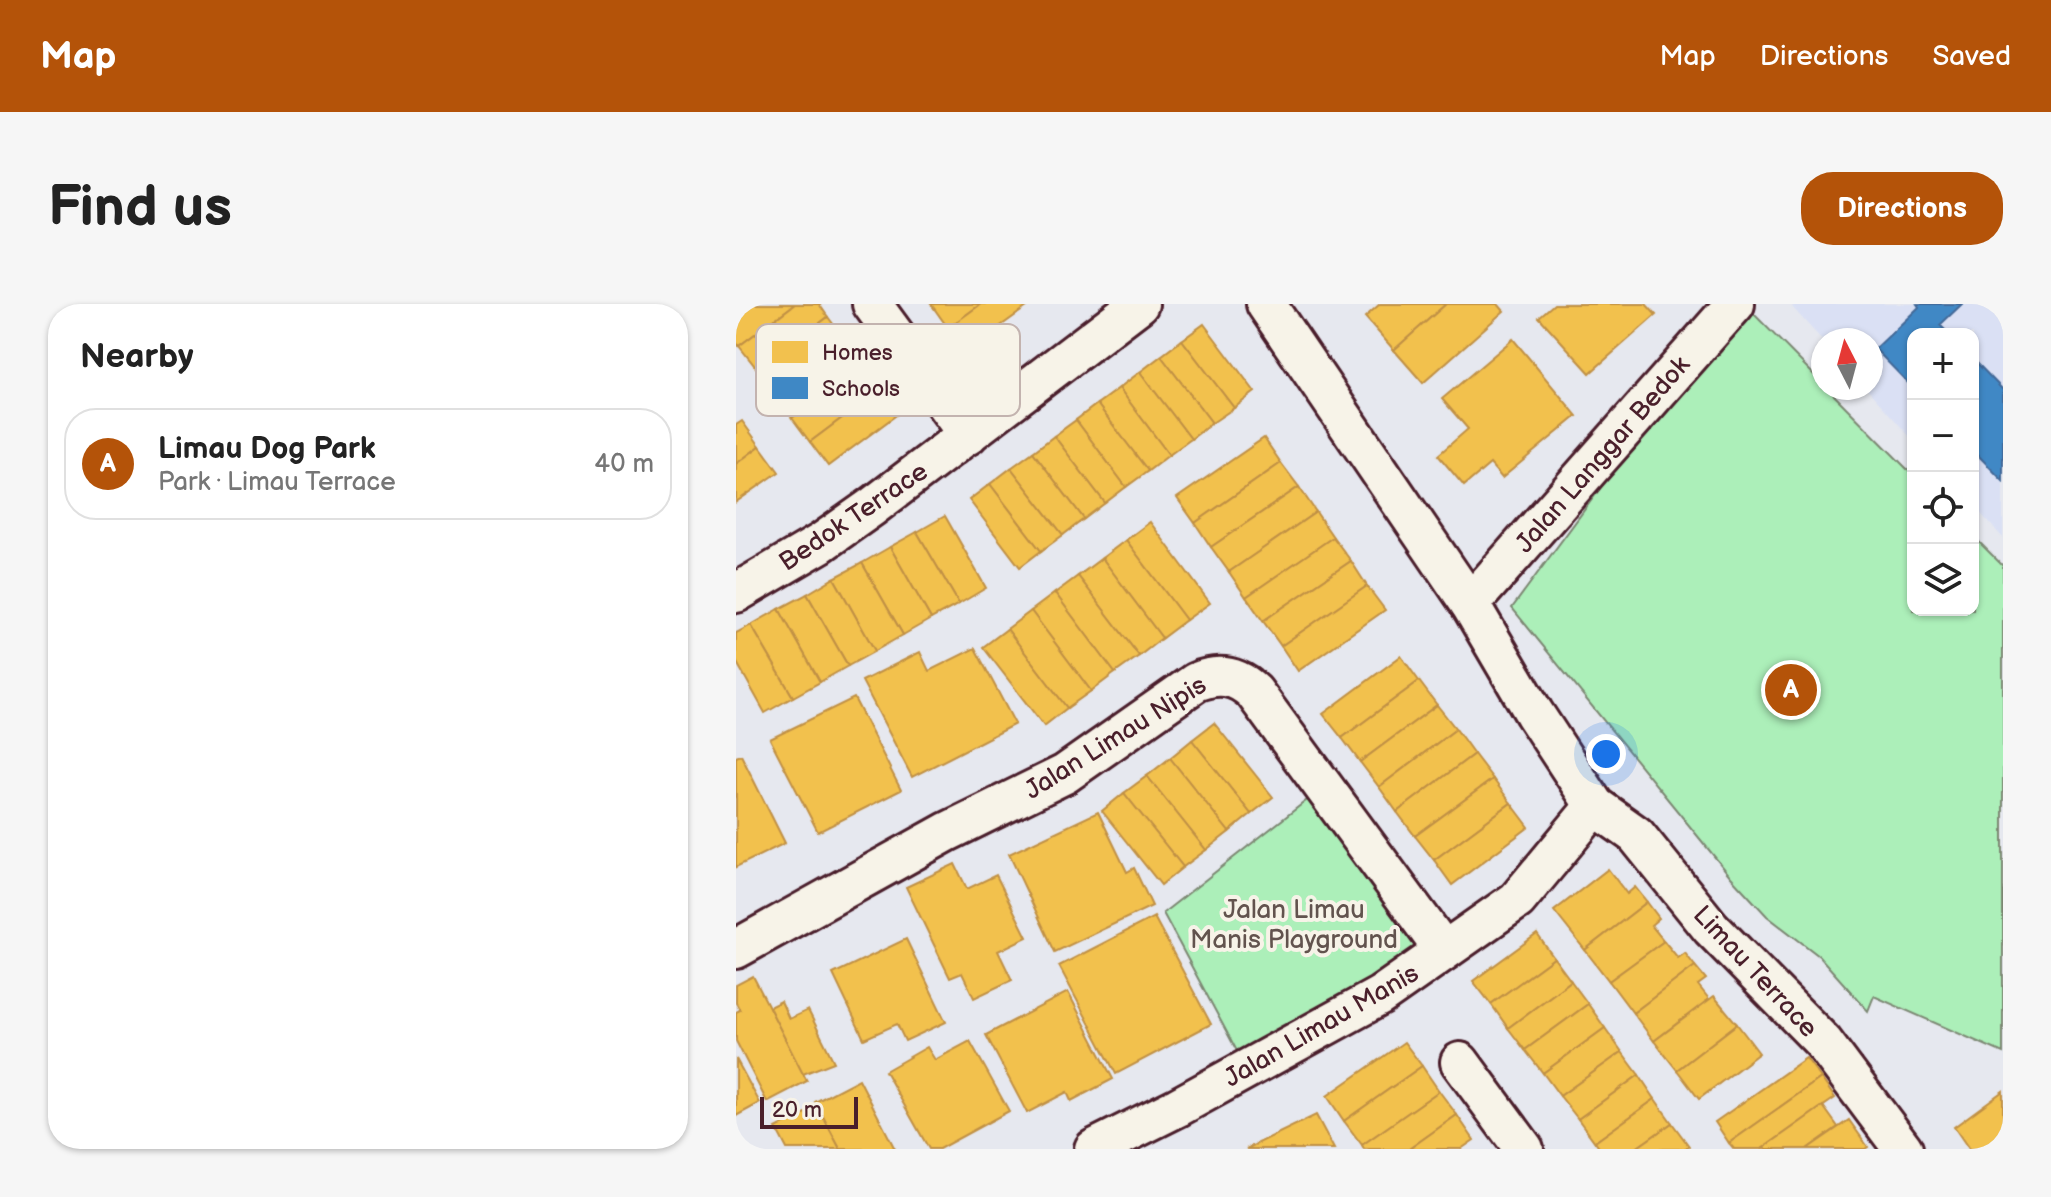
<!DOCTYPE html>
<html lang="en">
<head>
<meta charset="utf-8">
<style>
  :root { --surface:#fff; --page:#f6f6f6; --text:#222; --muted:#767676; --line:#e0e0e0; --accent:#b45309 }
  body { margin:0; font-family:"Balsamiq Sans",sans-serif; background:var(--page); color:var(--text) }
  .controls { position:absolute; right:24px; top:24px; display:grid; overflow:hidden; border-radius:16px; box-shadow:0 2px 6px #0004 }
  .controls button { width:72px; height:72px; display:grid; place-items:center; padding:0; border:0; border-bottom:2px solid var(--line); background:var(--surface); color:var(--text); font:40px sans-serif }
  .compass { position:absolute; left:1075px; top:24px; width:72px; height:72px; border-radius:50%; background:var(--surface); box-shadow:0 2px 6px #0004; rotate:354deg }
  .scale { position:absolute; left:24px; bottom:20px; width:98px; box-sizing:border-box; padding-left:8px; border:4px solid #4a1f2b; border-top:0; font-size:22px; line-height:28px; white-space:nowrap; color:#4a1f2b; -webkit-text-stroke:6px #f7f3e8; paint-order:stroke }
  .you { position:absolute; left:870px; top:450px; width:28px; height:28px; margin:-20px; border:6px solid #fff; border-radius:50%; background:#1a73e8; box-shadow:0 0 0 12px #1a73e833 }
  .badge { display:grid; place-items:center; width:52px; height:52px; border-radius:50%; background:var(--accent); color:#fff; font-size:26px; font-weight:700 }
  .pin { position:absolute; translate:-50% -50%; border:4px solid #fff; box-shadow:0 2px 8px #0006 }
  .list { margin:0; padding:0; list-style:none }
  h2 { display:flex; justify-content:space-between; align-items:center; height:104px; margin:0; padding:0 32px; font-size:34px }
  h2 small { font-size:26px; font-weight:400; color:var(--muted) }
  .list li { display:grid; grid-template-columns:52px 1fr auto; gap:24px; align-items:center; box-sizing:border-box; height:112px; margin:0 16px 16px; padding:0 16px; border:2px solid var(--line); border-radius:32px }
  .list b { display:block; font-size:30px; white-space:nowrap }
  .list p { margin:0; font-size:26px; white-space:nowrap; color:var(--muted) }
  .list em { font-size:26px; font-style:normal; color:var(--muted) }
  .icon { flex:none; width:44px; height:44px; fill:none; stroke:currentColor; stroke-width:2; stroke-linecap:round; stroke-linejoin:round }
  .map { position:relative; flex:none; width:1267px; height:845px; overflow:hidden; border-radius:32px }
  header { display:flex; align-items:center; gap:48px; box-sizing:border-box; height:112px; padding:0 40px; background:var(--accent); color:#fff }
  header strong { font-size:38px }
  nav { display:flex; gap:44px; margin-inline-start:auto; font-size:28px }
  .intro { display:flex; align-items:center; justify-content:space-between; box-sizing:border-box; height:192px; padding:0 48px }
  h1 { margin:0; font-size:56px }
  .button { padding:20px 36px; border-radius:32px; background:var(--accent); color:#fff; font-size:28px; font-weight:700 }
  main { display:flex; gap:48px; padding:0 48px }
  aside { flex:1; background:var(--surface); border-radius:32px; box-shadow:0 2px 6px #0004 }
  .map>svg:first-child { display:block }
</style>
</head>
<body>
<header>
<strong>Map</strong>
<nav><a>Map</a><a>Directions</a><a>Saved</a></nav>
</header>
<div class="intro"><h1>Find us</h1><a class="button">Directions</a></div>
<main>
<aside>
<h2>Nearby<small></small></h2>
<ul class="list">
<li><span class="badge">A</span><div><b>Limau Dog Park</b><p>Park · Limau Terrace</p></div><em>40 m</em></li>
</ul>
</aside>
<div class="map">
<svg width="1267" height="845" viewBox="0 0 1267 845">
  <rect width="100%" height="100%" fill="#e6e8ef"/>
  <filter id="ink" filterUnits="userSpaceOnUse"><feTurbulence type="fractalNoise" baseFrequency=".0125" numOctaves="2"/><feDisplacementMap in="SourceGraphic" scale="16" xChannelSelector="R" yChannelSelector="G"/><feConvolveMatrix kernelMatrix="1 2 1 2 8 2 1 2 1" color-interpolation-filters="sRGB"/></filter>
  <g filter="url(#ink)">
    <polygon fill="#dae0f4" points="1059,0 1267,0 1267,234 1237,201 1237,30 1177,30 1177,136 1130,84 1135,84 1135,36 1087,37 1056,3"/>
    <g fill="#acefb9" stroke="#7b8772" stroke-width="2">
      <polygon points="1000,0 1008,0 1087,80 1087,84 1091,84 1177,171 1177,306 1237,306 1237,232 1267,262 1267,749 1138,692 1132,707 1083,652 1031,612 995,573 776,304"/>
      <polygon points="575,493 685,645 635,679 503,751 427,609"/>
    </g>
    <g fill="#f2c14e" stroke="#c09044" stroke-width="2">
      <polygon points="10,0 59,0 3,42 0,38 0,7"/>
      <polygon points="59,0 83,0 92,13 22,66 3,42"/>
      <polygon points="195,0 245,0 212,24"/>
      <polygon points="245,0 295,0 230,47 212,24"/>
      <polygon points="644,0 710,0 658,46 629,13"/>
      <polygon points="710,0 762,0 768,7 687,79 658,46"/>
      <polygon points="818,0 910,0 920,11 854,69 803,13"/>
      <polygon points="92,13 110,37 39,90 22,66"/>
      <polygon points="468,20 519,88 498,104 446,36"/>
      <polygon points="777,35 841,112 766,174 754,160 728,182 702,151 732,125 706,95"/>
      <polygon points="446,36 498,104 476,119 425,52"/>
      <polygon points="110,37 128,61 56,114 39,90"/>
      <polygon points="425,52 476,119 455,135 404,68"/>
      <polygon points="128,61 145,85 74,138 56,114"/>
      <polygon points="404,68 455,135 433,151 383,84"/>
      <polygon points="383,84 433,151 412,167 361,100"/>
      <polygon points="145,85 163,109 92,162 74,138"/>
      <polygon points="361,100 412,167 390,183 340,116"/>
      <polygon points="340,116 390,183 369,199 318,132"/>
      <polygon points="6,117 24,142 0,160 0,121"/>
      <polygon points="318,132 369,199 348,215 297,148"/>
      <polygon points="528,134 545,159 459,219 441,194"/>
      <polygon points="24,142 43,168 0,198 0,160"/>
      <polygon points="297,148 348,215 327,231 275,164"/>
      <polygon points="545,159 563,183 475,243 459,219"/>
      <polygon points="275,164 327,231 305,247 254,180"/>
      <polygon points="254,180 305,247 284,263 233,196"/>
      <polygon points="563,183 580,208 493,268 475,243"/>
      <polygon points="580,208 597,233 510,293 493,268"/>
      <polygon points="209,212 250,284 223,300 181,228"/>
      <polygon points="414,218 474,299 450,316 390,236"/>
      <polygon points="181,228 223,300 195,315 154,243"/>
      <polygon points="597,233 615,257 527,317 510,293"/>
      <polygon points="390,236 450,316 426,334 366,254"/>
      <polygon points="154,243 195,315 167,331 126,259"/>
      <polygon points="366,254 426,334 403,352 342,272"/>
      <polygon points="615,257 631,282 545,342 527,317"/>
      <polygon points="126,259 167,331 139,347 98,274"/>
      <polygon points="342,272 403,352 379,369 319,289"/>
      <polygon points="98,274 139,347 112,362 71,290"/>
      <polygon points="631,282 649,306 562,367 545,342"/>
      <polygon points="319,289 379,369 355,387 295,307"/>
      <polygon points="71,290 112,362 84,378 43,305"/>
      <polygon points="43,305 84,378 57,393 15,321"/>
      <polygon points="295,307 355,387 331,404 271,325"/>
      <polygon points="15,321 57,393 29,409 0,357 0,329"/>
      <polygon points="271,325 331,404 308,422 247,343"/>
      <polygon points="239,344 279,420 176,473 126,377 184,348 193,367"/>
      <polygon points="665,352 683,377 606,434 587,410"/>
      <polygon points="683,377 701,401 624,458 606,434"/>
      <polygon points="118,394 165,486 82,528 34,435"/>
      <polygon points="701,401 720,425 643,483 624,458"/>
      <polygon points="478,419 537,493 515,510 456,436"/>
      <polygon points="720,425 738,450 661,508 643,483"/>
      <polygon points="456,436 515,510 493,528 434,454"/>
      <polygon points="738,450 757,475 679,532 661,508"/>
      <polygon points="5,451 49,539 0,563 0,453"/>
      <polygon points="434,454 493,528 470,546 411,472"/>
      <polygon points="411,472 470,546 447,563 388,489"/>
      <polygon points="757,475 775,499 698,556 679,532"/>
      <polygon points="388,489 447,563 425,581 366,507"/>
      <polygon points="775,499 793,523 716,581 698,556"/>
      <polygon points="362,508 391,568 398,564 416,602 319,648 273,550"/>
      <polygon points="219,560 231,585 260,571 291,633 262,647 276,676 238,694 226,669 214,674 170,583"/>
      <polygon points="872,565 891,590 899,583 911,598 849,646 818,607"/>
      <polygon points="911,598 923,614 915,621 928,637 873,677 849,646"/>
      <polygon points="418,613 475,720 380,770 323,662"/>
      <polygon points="801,630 818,654 755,700 737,677"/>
      <polygon points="170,635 210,718 169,737 161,720 128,735 97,670"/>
      <polygon points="928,637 942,654 949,649 959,662 897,709 873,677"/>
      <polygon points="818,654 835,677 772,724 755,700"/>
      <polygon points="959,662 970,675 962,681 973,695 918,737 897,709"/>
      <polygon points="17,672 71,777 31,798 0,737 0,708 4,706 0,699 0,681"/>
      <polygon points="835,677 852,700 789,746 772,724"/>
      <polygon points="332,688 377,775 335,797 331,788 291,809 250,731"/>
      <polygon points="978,692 1001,720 941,766 918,737"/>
      <polygon points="45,697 53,715 72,706 98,758 67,770 33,703"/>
      <polygon points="852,700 869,724 807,769 789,746"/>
      <polygon points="1001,720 1023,749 963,795 941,766"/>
      <polygon points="869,724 886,748 824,792 807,769"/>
      <polygon points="234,737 273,807 203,845 193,845 149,767 191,743 199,756"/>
      <polygon points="668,738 686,762 608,817 591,792"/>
      <polygon points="886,748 903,771 842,815 824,792"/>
      <polygon points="1070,754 1085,774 993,839 979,818"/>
      <polygon points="0,755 24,799 0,812"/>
      <polygon points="686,762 703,787 626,841 608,817"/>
      <polygon points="903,771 919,795 859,838 842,815"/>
      <polygon points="1085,774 1099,794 1026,845 998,845 993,839"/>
      <polygon points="123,775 159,845 104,845 79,798"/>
      <polygon points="703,787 721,811 673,845 628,845 626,841"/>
      <polygon points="1267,787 1267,845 1233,845 1218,823"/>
      <polygon points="919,795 936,819 899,845 864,845 859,838"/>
      <polygon points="1087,802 1102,823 1071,845 1026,845"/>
      <polygon points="82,803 104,845 51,845 40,824"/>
      <polygon points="580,811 598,845 510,845"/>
      <polygon points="721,811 738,836 725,845 673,845"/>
      <polygon points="1113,816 1132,843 1129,845 1071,845"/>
      <polygon points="936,819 953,842 949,845 899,845"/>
    </g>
    <g fill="#3f88c5" stroke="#426897" stroke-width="2">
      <polygon points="1181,0 1226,0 1204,21 1213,30 1177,30 1177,84 1139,45 1183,3"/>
      <polygon points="1237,55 1267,86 1267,177 1237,146"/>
    </g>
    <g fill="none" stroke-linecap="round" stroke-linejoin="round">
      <defs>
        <g id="street">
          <polyline points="136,0 232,131"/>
          <polyline points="530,0 734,300 798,409 859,502 900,531 975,624 1087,738 1167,845"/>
          <polyline points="0,289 85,239 136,203 403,0"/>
          <polyline points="734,300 999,0"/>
          <path d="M0 645 211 528 329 470 460 378C482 369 500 371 518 388L708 647"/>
          <polyline points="724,758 788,845"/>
          <polyline points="358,845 442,803 644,692 781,596 859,502"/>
        </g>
      </defs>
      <use href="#street" stroke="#4a1f2b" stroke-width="44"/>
      <use href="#street" stroke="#f7f3e8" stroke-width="38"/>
    </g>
  </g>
  <g text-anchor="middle" stroke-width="8" stroke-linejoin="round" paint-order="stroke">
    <g font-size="26" fill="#4a1f2b" stroke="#f7f3e8">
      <text transform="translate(866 150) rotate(-49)" y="9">Jalan Langgar Bedok</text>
      <text transform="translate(117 212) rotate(-34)" y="9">Bedok Terrace</text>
      <text transform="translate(379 433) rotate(-32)" y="9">Jalan Limau Nipis</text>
      <text transform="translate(1020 667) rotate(47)" y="9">Limau Terrace</text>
      <text transform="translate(585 721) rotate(-30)" y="9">Jalan Limau Manis</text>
    </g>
    <g font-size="26" fill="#62534e" stroke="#f7f3e8">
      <text x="558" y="614">Jalan Limau<tspan x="558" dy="30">Manis Playground</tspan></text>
    </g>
  </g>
  <rect x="20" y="20" width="264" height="92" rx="12" fill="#f7f3e8" stroke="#c3b3af" stroke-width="2"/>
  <rect x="36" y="37" width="36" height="22" fill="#f2c14e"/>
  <rect x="36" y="73" width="36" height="22" fill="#3f88c5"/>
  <g font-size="22" fill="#4a1f2b">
    <text x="86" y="56">Homes</text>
    <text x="86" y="92">Schools</text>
  </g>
</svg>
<div class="controls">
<button>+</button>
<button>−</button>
<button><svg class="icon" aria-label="locate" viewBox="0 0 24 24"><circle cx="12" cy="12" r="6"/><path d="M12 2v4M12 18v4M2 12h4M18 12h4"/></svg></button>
<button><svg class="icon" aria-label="layers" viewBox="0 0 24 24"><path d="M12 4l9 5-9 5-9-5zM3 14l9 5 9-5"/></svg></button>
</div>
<svg class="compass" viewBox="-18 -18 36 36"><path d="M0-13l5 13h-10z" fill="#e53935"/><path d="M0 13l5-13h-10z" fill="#767676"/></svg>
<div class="scale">20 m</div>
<div class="you"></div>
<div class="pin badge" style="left:1055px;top:386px">A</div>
</div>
</main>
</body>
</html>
